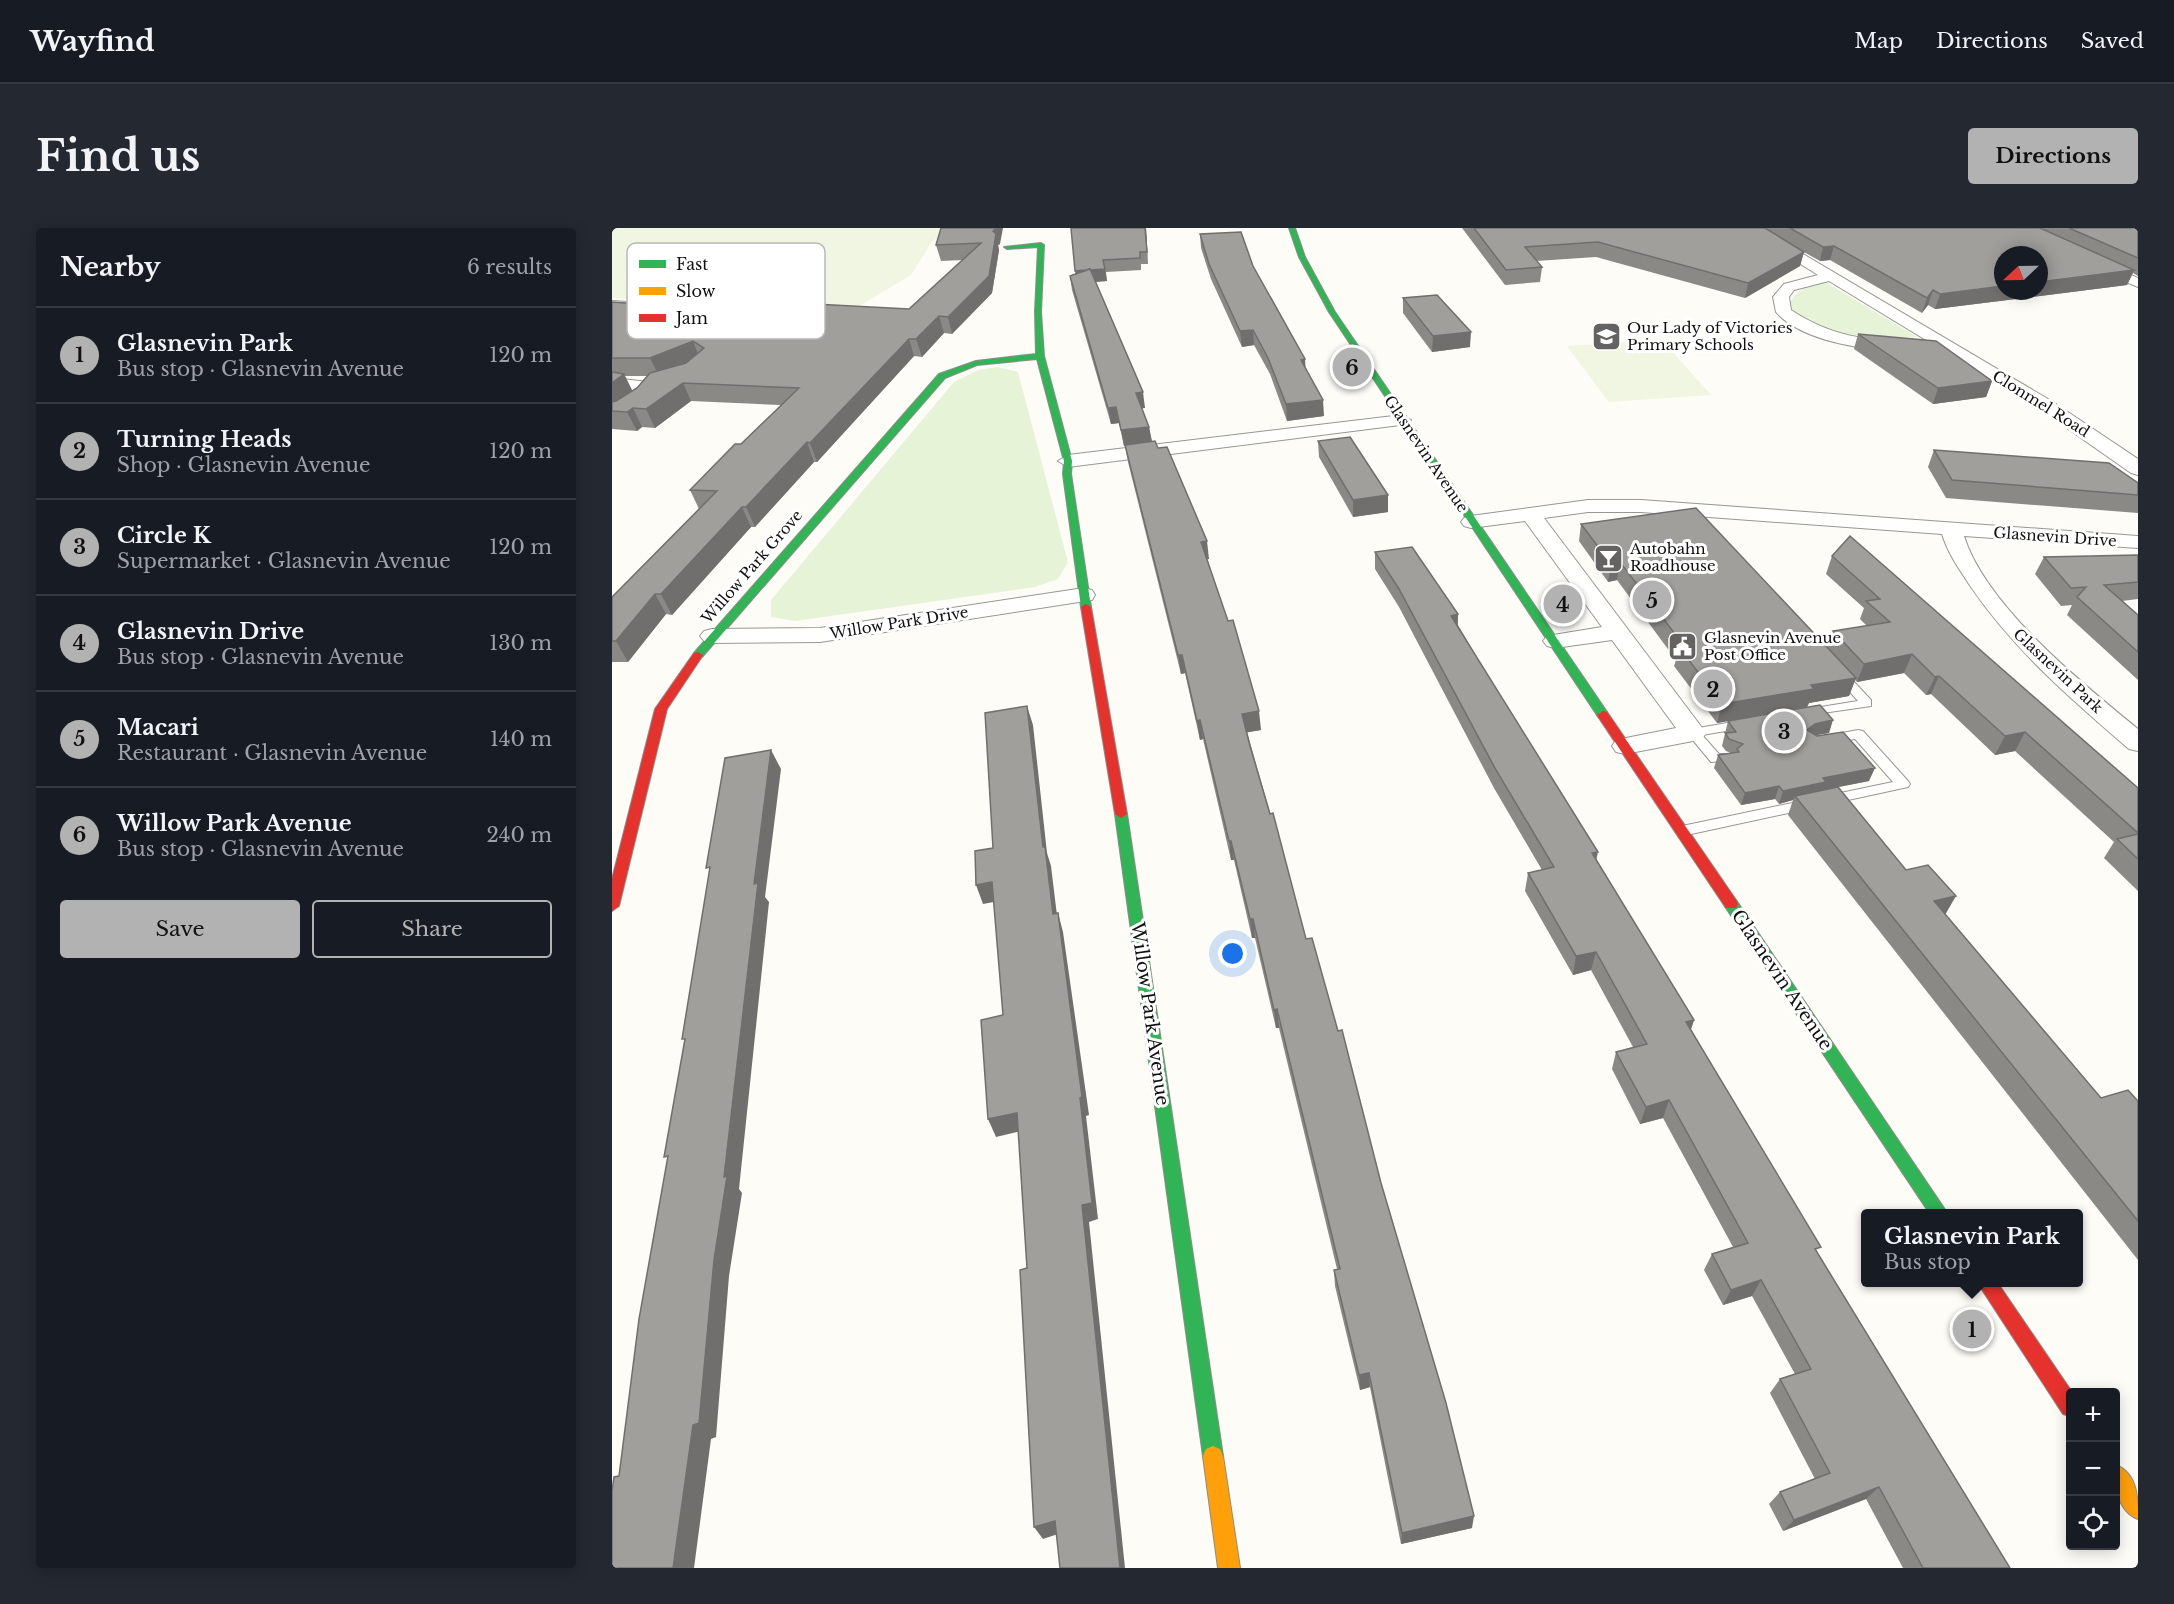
<!DOCTYPE html>
<html lang="en">
<head>
<meta charset="utf-8">
<style>
  :root { --surface:#171b24; --page:#242831; --text:#f1f3f6; --muted:#9ea1a6; --line:#363941; --accent:#b2b2b3 }
  body { margin:0; font-family:"Libre Baskerville",serif; background:var(--page); color:var(--text) }
  .controls { position:absolute; right:18px; bottom:18px; display:grid; overflow:hidden; border-radius:6px; box-shadow:0 3px 15px #0003 }
  .controls button { width:54px; height:54px; display:grid; place-items:center; padding:0; border:0; border-bottom:2px solid var(--line); background:var(--surface); color:var(--text); font:30px sans-serif }
  .compass { position:absolute; left:1382px; top:18px; width:54px; height:54px; border-radius:50%; background:var(--surface); box-shadow:0 3px 15px #0003; rotate:248deg }
  .you { position:absolute; left:621px; top:726px; width:21px; height:21px; margin:-15px; border:4px solid #fff; border-radius:50%; background:#1a73e8; box-shadow:0 0 0 9px #1a73e833 }
  .badge { display:grid; place-items:center; width:39px; height:39px; border-radius:50%; background:var(--accent); color:#111; font-size:20px; font-weight:700 }
  .pin { position:absolute; translate:-50% -50%; border:3px solid #fff; box-shadow:0 2px 6px #0006 }
  .popup { position:absolute; left:1249px; top:981px; width:222px; height:78px; box-sizing:border-box; display:grid; place-content:center; border-radius:6px; background:var(--surface); filter:drop-shadow(0 2px 4px #0005); font-size:20px; white-space:nowrap; color:var(--muted) }
  .popup b { font-size:22px; color:var(--text) }
  .popup::after { content:''; position:absolute; left:50%; top:100%; margin-left:-12px; border:12px solid transparent; border-top-color:var(--surface) }
  .list { margin:0; padding:0; list-style:none }
  h2 { display:flex; justify-content:space-between; align-items:center; height:78px; margin:0; padding:0 24px; font-size:26px }
  h2 small { font-size:20px; font-weight:400; color:var(--muted) }
  .list li { display:grid; grid-template-columns:39px 1fr auto; gap:18px; align-items:center; box-sizing:border-box; height:96px; padding:0 24px; border-top:2px solid var(--line) }
  .list b { display:block; font-size:22px; white-space:nowrap }
  .list p { margin:0; font-size:20px; white-space:nowrap; color:var(--muted) }
  .list em { font-size:20px; font-style:normal; color:var(--muted) }
  .actions { display:flex; gap:12px; padding:18px 24px }
  .actions a { flex:1; padding:14px 0; border:2px solid var(--accent); border-radius:6px; text-align:center; font-size:21px; color:var(--accent) }
  .actions .main { background:var(--accent); color:#111 }
  .icon { flex:none; width:33px; height:33px; fill:none; stroke:currentColor; stroke-width:2; stroke-linecap:round; stroke-linejoin:round }
  .map { position:relative; flex:none; width:1526px; height:1340px; overflow:hidden; border-radius:6px }
  header { display:flex; align-items:center; gap:36px; box-sizing:border-box; height:84px; padding:0 30px; background:var(--surface); border-bottom:2px solid var(--line) }
  header strong { font-size:28px }
  nav { display:flex; gap:33px; margin-inline-start:auto; font-size:21px }
  .intro { display:flex; align-items:center; justify-content:space-between; box-sizing:border-box; height:144px; padding:0 36px }
  h1 { margin:0; font-size:42px }
  .button { padding:15px 27px; border-radius:6px; background:var(--accent); color:#111; font-size:21px; font-weight:700 }
  main { display:flex; gap:36px; padding:0 36px }
  aside { flex:1; background:var(--surface); border-radius:6px; box-shadow:0 3px 15px #0003 }
  .map>svg:first-child { display:block }
</style>
</head>
<body>
<header>
<strong>Wayfind</strong>
<nav><a>Map</a><a>Directions</a><a>Saved</a></nav>
</header>
<div class="intro"><h1>Find us</h1><a class="button">Directions</a></div>
<main>
<aside>
<h2>Nearby<small>6 results</small></h2>
<ul class="list">
<li><span class="badge">1</span><div><b>Glasnevin Park</b><p>Bus stop · Glasnevin Avenue</p></div><em>120 m</em></li>
<li><span class="badge">2</span><div><b>Turning Heads</b><p>Shop · Glasnevin Avenue</p></div><em>120 m</em></li>
<li><span class="badge">3</span><div><b>Circle K</b><p>Supermarket · Glasnevin Avenue</p></div><em>120 m</em></li>
<li><span class="badge">4</span><div><b>Glasnevin Drive</b><p>Bus stop · Glasnevin Avenue</p></div><em>130 m</em></li>
<li><span class="badge">5</span><div><b>Macari</b><p>Restaurant · Glasnevin Avenue</p></div><em>140 m</em></li>
<li><span class="badge">6</span><div><b>Willow Park Avenue</b><p>Bus stop · Glasnevin Avenue</p></div><em>240 m</em></li>
</ul>
<div class="actions"><a class="main">Save</a><a>Share</a></div>
</aside>
<div class="map">
<svg width="1526" height="1340" viewBox="0 0 1526 1340">
  <rect width="100%" height="100%" fill="#fdfcf7"/>
  <g fill="#e7f3d7">
    <path d="M1215 55 1305 109C1262 111 1214 113 1180 81L1178 76C1185 59 1198 58 1215 55Z"/>
    <polygon points="385,139 406,144 456,334 446,351 423,359 183,393 159,389 159,372 342,154 366,142"/>
  </g>
  <g fill="#f0f6e1">
    <polygon points="0,0 335,0 319,15 299,47 237,84 0,70"/>
    <polygon points="1050,112 1099,167 997,174 955,118"/>
  </g>
  <g fill="none" stroke-linecap="round" stroke-linejoin="round">
    <defs>
      <g id="lane">
        <polygon points="1227,441 1231,442 1259,472 1259,478 1190,488 1190,482 1246,473 1221,445"/>
        <polygon points="1132,492 1137,493 1138,496 1137,499 1090,507 1107,526 1123,526 1125,529 1123,532 1099,534 1075,505 1081,501"/>
        <polygon points="1246,502 1251,503 1296,553 1298,556 1296,559 1070,608 1063,603 1070,598 1281,554 1243,511 1214,516 1207,512 1214,508"/>
      </g>
      <g id="street">
        <path d="M1131 0H1147L1441 174 1526 231V247L1519 245 1429 182 1217 53 1182 62 1177 69 1179 82C1203 98 1230 108 1259 111 1270 111 1281 110 1292 113L1294 116 1292 119C1260 127 1185 111 1164 84L1161 69 1172 56 1206 47Z"/>
        <polygon points="1482,31 1526,50 1526,59 1477,38 1475,35"/>
        <polygon points="0,73 131,81 139,86 113,104 105,99 116,90 0,83"/>
        <polygon points="65,147 74,152 71,156 37,164 0,160 0,150 37,154"/>
        <polygon points="790,187 799,192 796,196 456,239 446,233 456,227"/>
        <path d="M976 272H1029L1526 308V320L1352 308C1374 378 1470 455 1526 501V523L1517 521C1459 471 1402 422 1359 359 1348 342 1336 326 1330 306L1029 284H976L932 290 1094 505 1090 511 1081 513 1013 526 1004 524 1000 518 1004 512 1064 500 1000 412 943 420 935 418 931 413 935 408 990 399 913 293 859 300 852 298 849 294 852 290 859 288Z"/>
        <polygon points="472,360 480,362 483,367 480,372 208,414 100,415 92,413 88,408 92,403 100,401 208,400"/>
      </g>
      <g id="fast">
        <polygon points="677,0 683,0 693,29 723,84 995,484 995,490 987,490 717,84 687,29"/>
        <polygon points="429,15 432,17 429,84 432,128 460,233 459,246 479,379 478,381 474,382 469,379 451,246 452,233 425,131 365,137 333,150 90,429 82,429 82,425 327,146 364,133 424,126 423,84 426,19 395,21 392,19"/>
        <polygon points="509,582 515,586 611,1228 608,1235 601,1238 594,1235 591,1228 503,586"/>
        <polygon points="1119,671 1124,672 1336,986 1318,986 1114,680 1112,676"/>
      </g>
      <g id="slow">
        <polygon points="601,1218 608,1221 611,1228 628,1340 606,1340 591,1228 594,1221"/>
        <path d="M1504 1237C1526 1246 1526 1271 1526 1291 1505 1283 1502 1256 1504 1237Z"/>
      </g>
      <g id="jam">
        <polygon points="474,376 479,379 515,586 509,590 503,586 469,379"/>
        <polygon points="86,424 91,427 55,481 7,678 0,683 0,651 43,481 82,425"/>
        <polygon points="991,483 995,484 1124,672 1126,676 1124,680 1114,680 985,487"/>
        <polygon points="1365,1054 1385,1054 1460,1164 1458,1188 1451,1186"/>
      </g>
    </defs>
    <use href="#lane" stroke="#979795" stroke-width="2"/>
    <use href="#street" stroke="#979795" stroke-width="2"/>
    <use href="#fast" stroke="#8e8d8b" stroke-width="2"/>
    <use href="#slow" stroke="#8e8d8b" stroke-width="2"/>
    <use href="#jam" stroke="#8e8d8b" stroke-width="2"/>
    <use href="#lane" fill="#fffffe" fill-rule="evenodd"/>
    <use href="#street" fill="#fffffe" fill-rule="evenodd"/>
    <use href="#fast" fill="#30b455" fill-rule="evenodd"/>
    <use href="#slow" fill="#ff9f0a" fill-rule="evenodd"/>
    <use href="#jam" fill="#e5322d" fill-rule="evenodd"/>
  </g>
  <g fill="#8a8986" fill-rule="evenodd">
    <path d="M329 0 388 16 386 17 387 22 380 65 340 106 332 105 310 129 302 128 205 234H202L143 299H139L60 387 54 386 16 434H0V369L87 281 78 262 129 216 169 177 79 173 43 200 30 199 25 203 0 201V74L95 81 100 94 132 83 297 81 350 32 329 33 324 17ZM13 148H35L25 160 20 163Z"/>
    <polygon points="534,0 536,36 529,36 529,42 494,44 495,53 484,54 533,180 530,180 537,199 540,213 597,331 595,331 649,502 635,504 694,711 769,955 860,1300 789,1316 758,1159 748,1162 735,1108 723,1058 722,1042 725,1041 667,800 664,800 643,710 640,710 622,632 619,632 591,511 588,512 573,445 569,446 516,234 513,218 512,218 507,195 499,196 460,62 458,48 463,46"/>
    <polygon points="850,0 1526,0 1526,48 1521,45 1515,57 1323,81 1316,77 1310,85 1218,32 1208,33 1190,23 1192,24 1188,38 1133,70 984,29 924,33 930,39 928,54 893,57"/>
    <polygon points="588,6 641,38 694,140 712,188 675,193 658,146 642,117 630,119 599,51 589,20"/>
    <polygon points="791,70 858,119 820,124 791,85"/>
    <polygon points="1246,106 1380,153 1374,169 1321,176 1242,121"/>
    <polygon points="706,213 776,284 741,289 707,229"/>
    <polygon points="1322,222 1526,255 1526,285 1334,270 1316,239"/>
    <polygon points="969,296 1215,419 1221,403 1255,398 1248,391 1252,380 1214,346 1220,328 1526,560 1526,663 1492,630 1502,614 1403,523 1383,527 1319,466 1314,467 1292,445 1245,454 1243,452 1237,468 1197,475 1195,479 1105,495 1062,438 1064,432 1005,352 996,354 967,313"/>
    <polygon points="763,324 846,386 846,397 984,632 1082,792 1079,801 1206,1025 1398,1340 1291,1340 1254,1271 1171,1303 1157,1276 1168,1264 1203,1251 1158,1165 1168,1151 1183,1146 1140,1068 1111,1077 1092,1042 1100,1026 1121,1019 1051,890 1028,896 1000,841 1004,824 1021,819 979,742 961,747 913,663 916,645 930,642 882,560 787,379 763,341"/>
    <polygon points="1526,327 1526,371 1510,373 1526,387 1526,452 1455,387 1460,377 1449,378 1423,346 1432,329"/>
    <polygon points="1116,493 1217,505 1204,507 1257,553 1211,562 1294,642 1489,870 1526,873 1526,1032 1176,587 1181,572 1167,576 1163,571 1129,577 1102,540 1106,527 1119,525 1114,523 1110,518"/>
  </g>
  <g fill="#716f6d">
    <polygon points="385,0 391,0 388,16 386,17 387,22 380,65 340,106 336,89 381,3"/>
    <polygon points="533,0 534,0 536,36"/>
    <polygon points="1222,18 1218,32 1208,33 1211,19"/>
    <polygon points="1192,24 1188,38 1133,70 1136,55"/>
    <polygon points="493,41 495,53 465,55 463,43"/>
    <polygon points="1522,42 1515,57 1323,81 1328,66 1391,58 1391,63 1427,63 1427,54"/>
    <polygon points="1321,62 1316,77 1310,85 1315,70"/>
    <polygon points="95,81 102,98 91,108 84,91"/>
    <polygon points="327,88 332,105 310,129 304,111"/>
    <polygon points="641,102 642,117 630,119 628,103"/>
    <polygon points="859,104 858,119 820,124 821,108"/>
    <polygon points="297,111 302,128 205,234 198,215"/>
    <polygon points="81,113 88,131 47,148 38,130"/>
    <polygon points="693,131 694,147 689,132"/>
    <polygon points="12,146 21,164 0,180 0,155"/>
    <polygon points="1380,153 1374,169 1321,176 1326,160"/>
    <polygon points="71,155 79,173 43,200 34,181"/>
    <polygon points="531,164 533,180 526,181 524,165"/>
    <polygon points="711,172 712,188 675,193 674,176"/>
    <polygon points="504,179 507,195 499,196 496,180"/>
    <polygon points="21,180 30,199 25,203 15,184"/>
    <polygon points="537,199 540,215 512,218 509,202"/>
    <polygon points="195,214 202,234 143,299 134,279"/>
    <polygon points="776,267 776,284 741,289 741,272"/>
    <polygon points="130,279 139,299 60,387 49,366"/>
    <polygon points="595,313 597,331 592,332 589,314"/>
    <polygon points="1008,334 1005,352 996,354 999,336"/>
    <polygon points="43,366 54,386 16,434 4,413"/>
    <polygon points="846,386 845,405 839,388"/>
    <polygon points="1300,426 1292,445 1245,454 1252,436"/>
    <polygon points="566,427 570,427 573,445 569,446"/>
    <polygon points="1327,448 1319,466 1314,467 1323,449"/>
    <polygon points="1244,450 1237,468 1197,475 1195,479 1105,495 1110,476 1199,457"/>
    <polygon points="415,478 421,497 435,625 439,638 447,704 441,686 431,619"/>
    <polygon points="647,483 649,502 632,505 630,486"/>
    <polygon points="588,492 591,511 588,512 585,493"/>
    <polygon points="1221,492 1217,505 1199,508 1195,502 1203,496"/>
    <polygon points="1413,504 1403,523 1383,527 1393,508"/>
    <polygon points="159,522 169,541 153,669 157,674 127,961 130,965 117,1048 104,1209 99,1211 82,1340 61,1340 102,1032 112,949 142,656"/>
    <polygon points="1263,540 1257,553 1211,562 1209,567 1183,568 1181,572 1167,576 1171,563 1211,550"/>
    <polygon points="1167,558 1163,571 1129,577 1133,565"/>
    <polygon points="617,613 619,613 622,632 619,632"/>
    <polygon points="986,624 982,642 980,625"/>
    <polygon points="380,654 387,673 371,676 364,657"/>
    <polygon points="1344,668 1333,687 1322,673"/>
    <polygon points="446,685 451,704 477,887 474,888 486,991 477,994 513,1340 508,1340 470,977"/>
    <polygon points="638,691 641,691 643,710 640,710"/>
    <polygon points="984,724 979,742 961,747 964,728"/>
    <polygon points="665,781 667,800 664,800 662,782"/>
    <polygon points="1082,792 1076,810 1074,794"/>
    <polygon points="1057,872 1051,890 1028,896 1034,879"/>
    <polygon points="405,885 413,902 384,909 376,891"/>
    <polygon points="1149,1052 1140,1068 1111,1077 1119,1062"/>
    <polygon points="757,1145 758,1159 748,1162 747,1147"/>
    <polygon points="1267,1259 1254,1271 1171,1303 1182,1292"/>
    <polygon points="862,1288 860,1300 789,1316 790,1305"/>
    <polygon points="443,1293 452,1304 431,1311 422,1299"/>
  </g>
  <g fill="#a19f9c" stroke="#716f6d" stroke-width="1.5">
    <polygon points="329,0 385,0 381,3 384,6 377,48 336,89 327,88 304,111 297,111 198,215 195,214 134,279 130,279 49,366 43,366 4,413 0,413 0,369 105,263 78,262 123,216 129,216 187,160 71,155 34,181 21,180 15,184 0,183 0,174 4,173 25,160 38,145 74,135 92,120 81,113 38,130 0,130 0,74 95,81 84,91 95,98 119,82 132,83 146,73 297,81 369,15 324,17"/>
    <polygon points="459,0 533,0 535,24 528,24 528,30 491,32 493,41 478,42 478,41 474,42 463,43"/>
    <polygon points="862,0 1153,0 1192,24 1136,55 986,14 913,19 930,39 894,42"/>
    <polygon points="1178,0 1428,0 1522,42 1427,54 1427,27 1391,27 1391,58 1328,66 1321,62 1315,70 1222,18 1211,19"/>
    <polygon points="1457,0 1526,0 1526,30"/>
    <polygon points="629,4 641,38 693,131 689,132 711,172 674,176 656,130 641,102 628,103 597,36 588,6"/>
    <polygon points="478,41 531,164 524,165 537,199 509,202 504,179 496,180 458,48"/>
    <polygon points="825,67 859,104 821,108 791,70"/>
    <polygon points="1246,106 1324,113 1380,153 1326,160"/>
    <polygon points="0,144 12,146 0,155"/>
    <polygon points="738,209 776,267 741,272 706,213"/>
    <polygon points="543,213 546,220 555,219 595,313 589,314 616,393 621,392 647,483 630,486 638,518 658,586 661,585 694,711 700,710 726,803 730,802 769,955 834,1175 862,1288 790,1305 757,1145 747,1147 722,1042 728,1041 665,781 662,782 641,691 638,691 619,613 617,613 588,492 585,493 570,427 566,427 513,217"/>
    <polygon points="1322,222 1497,235 1526,255 1526,267 1340,252"/>
    <polygon points="1084,280 1244,450 1199,457 1202,461 1110,476 1067,419 1073,419 1008,334 999,336 969,296"/>
    <polygon points="1238,308 1526,560 1526,605 1413,504 1393,508 1327,448 1323,449 1300,426 1252,436 1221,403 1278,394 1254,373 1268,371 1220,328"/>
    <polygon points="800,319 846,386 839,388 986,624 980,625 1082,792 1074,794 1209,1019 1203,1021 1398,1340 1311,1340 1267,1259 1182,1292 1168,1264 1218,1245 1168,1151 1199,1141 1149,1052 1119,1062 1100,1026 1136,1015 1057,872 1034,879 1004,824 1035,816 984,724 964,728 916,645 942,639 884,542 787,361 763,324"/>
    <polygon points="1526,327 1526,354 1492,357 1526,387 1526,424 1465,369 1474,359 1459,360 1432,329"/>
    <polygon points="1208,477 1221,492 1203,496 1195,502 1205,508 1231,504 1263,540 1211,550 1214,554 1171,563 1167,558 1133,565 1106,527 1127,524 1125,521 1131,516 1117,511 1113,505 1124,504 1116,493"/>
    <polygon points="415,478 431,619 433,619 441,686 446,685 470,869 468,870 480,975 470,977 508,1340 448,1340 443,1293 422,1299 408,1042 415,1040 405,885 376,891 369,792 391,787 380,654 364,657 363,623 381,620 373,485"/>
    <polygon points="159,522 142,656 146,655 112,949 115,948 102,1032 87,1195 81,1197 61,1340 0,1340 0,1263 2,1249 7,1248 27,1091 56,928 52,929 73,811 70,811 98,639 94,640 113,530"/>
    <polygon points="1226,559 1294,642 1316,637 1344,668 1322,673 1489,870 1516,862 1526,873 1526,993 1183,568"/>
    <polygon points="1526,606 1526,631 1505,611"/>
  </g>
  <defs>
    <symbol id="school-square" viewBox="-11 -11 22 22"><rect x="-9" y="-9" width="18" height="18" rx="4" fill="#646362" stroke="#fff"/><path d="M0-5L7-2L0 1L-7-2ZM-4 1L0 2.5L4 1V4Q0 6-4 4Z" fill="#fff"/></symbol>
    <symbol id="bar-square" viewBox="-11 -11 22 22"><rect x="-9" y="-9" width="18" height="18" rx="4" fill="#646362" stroke="#fff"/><path d="M-6-5H6L.8 .8V4.5H3.5V6h-7V4.5H-.8V.8Z" fill="#fff"/></symbol>
    <symbol id="civic-square" viewBox="-11 -11 22 22"><rect x="-9" y="-9" width="18" height="18" rx="4" fill="#646362" stroke="#fff"/><path d="M-.6-6.5H3V-4.5H.6V-3L4-1V1h2V6H-6V1h2V-1L-.6-3ZM-1.2 2.5V6h2.4V2.5Z" fill="#fff"/></symbol>
  </defs>
  <g fill-rule="evenodd">
    <use href="#school-square" x="978" y="92" width="33" height="33"/>
    <use href="#bar-square" x="980" y="314" width="33" height="33"/>
    <use href="#civic-square" x="1054" y="402" width="33" height="33"/>
  </g>
  <g text-anchor="middle" stroke-width="6" stroke-linejoin="round" paint-order="stroke">
    <g font-size="15" fill="#111" stroke="#fff" text-anchor="start">
      <text x="1015" y="105">Our Lady of Victories<tspan x="1015" dy="17">Primary Schools</tspan></text>
      <text x="1018" y="326">Autobahn<tspan x="1018" dy="17">Roadhouse</tspan></text>
      <text x="1092" y="415">Glasnevin Avenue<tspan x="1092" dy="17">Post Office</tspan></text>
    </g>
    <g font-size="15" fill="#111" stroke="#fff">
      <text transform="translate(1429 176) rotate(32)" y="5">Clonmel Road</text>
      <text transform="translate(814 226) rotate(56)" y="5">Glasnevin Avenue</text>
      <text transform="translate(1443 309) rotate(4)" y="5">Glasnevin Drive</text>
      <text transform="translate(140 339) rotate(-49)" y="5">Willow Park Grove</text>
      <text transform="translate(287 395) rotate(-9)" y="5">Willow Park Drive</text>
      <text transform="translate(1446 443) rotate(43)" y="5">Glasnevin Park</text>
    </g>
    <g font-size="18" fill="#111" stroke="#fff">
      <text transform="translate(1170 752) rotate(56)" y="6">Glasnevin Avenue</text>
      <text transform="translate(538 786) rotate(82)" y="6">Willow Park Avenue</text>
    </g>
  </g>
  <rect x="15" y="15" width="198" height="96" rx="9" fill="#fff" stroke="#b8b8b8" stroke-width="1.5"/>
  <rect x="27" y="32" width="27" height="8" fill="#30b455"/>
  <rect x="27" y="59" width="27" height="8" fill="#ff9f0a"/>
  <rect x="27" y="86" width="27" height="8" fill="#e5322d"/>
  <g font-size="16" fill="#111">
    <text x="64" y="42">Fast</text>
    <text x="64" y="69">Slow</text>
    <text x="64" y="96">Jam</text>
  </g>
</svg>
<div class="controls">
<button>+</button>
<button>−</button>
<button><svg class="icon" aria-label="locate" viewBox="0 0 24 24"><circle cx="12" cy="12" r="6"/><path d="M12 2v4M12 18v4M2 12h4M18 12h4"/></svg></button>
</div>
<svg class="compass" viewBox="-18 -18 36 36"><path d="M0-13l5 13h-10z" fill="#e53935"/><path d="M0 13l5-13h-10z" fill="#9ea1a6"/></svg>
<div class="you"></div>
<div class="pin badge" style="left:1360px;top:1101px">1</div>
<div class="popup"><b>Glasnevin Park</b>Bus stop</div>
<div class="pin badge" style="left:1101px;top:461px">2</div>
<div class="pin badge" style="left:1172px;top:503px">3</div>
<div class="pin badge" style="left:951px;top:376px">4</div>
<div class="pin badge" style="left:1040px;top:372px">5</div>
<div class="pin badge" style="left:740px;top:139px">6</div>
</div>
</main>
</body>
</html>
